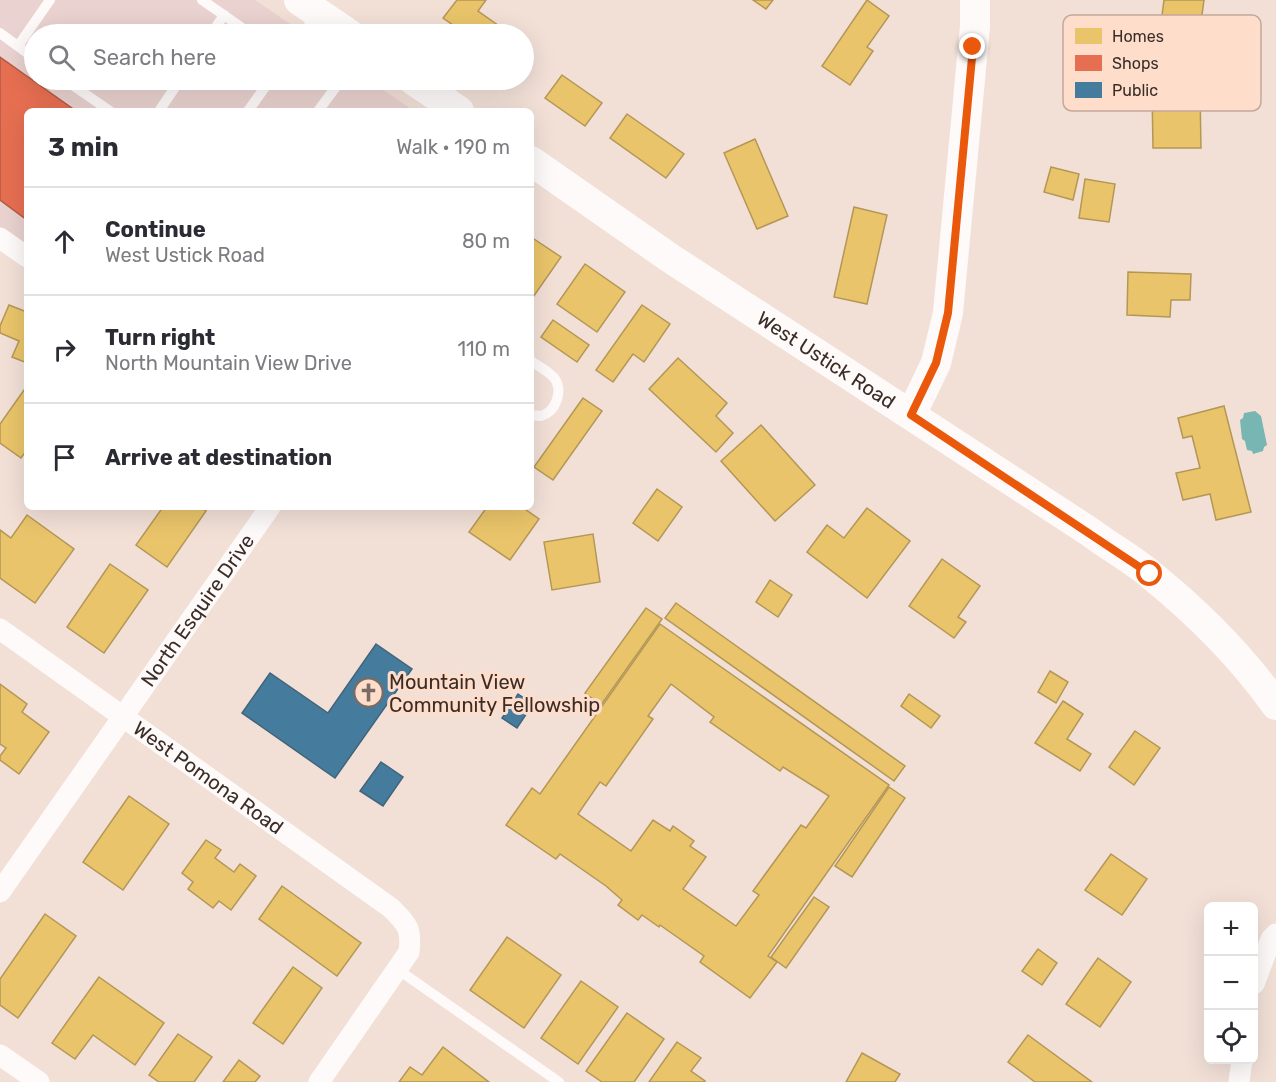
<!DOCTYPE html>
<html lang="en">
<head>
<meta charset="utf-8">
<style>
  :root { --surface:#fff; --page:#f7f7f7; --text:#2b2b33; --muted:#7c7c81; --line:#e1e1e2 }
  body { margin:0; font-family:Rubik,sans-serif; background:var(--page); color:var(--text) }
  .controls { position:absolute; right:18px; bottom:18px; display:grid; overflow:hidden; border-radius:9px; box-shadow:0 6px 24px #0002 }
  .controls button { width:54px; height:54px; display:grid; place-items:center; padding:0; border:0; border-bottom:2px solid var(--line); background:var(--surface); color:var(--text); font:30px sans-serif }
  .stop { position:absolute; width:18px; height:18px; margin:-14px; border:4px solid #ea580c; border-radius:50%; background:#fff }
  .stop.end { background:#ea580c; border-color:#fff; box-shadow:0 2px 6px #0008 }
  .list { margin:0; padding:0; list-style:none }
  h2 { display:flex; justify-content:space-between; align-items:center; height:78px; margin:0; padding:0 24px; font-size:26px }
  h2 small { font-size:20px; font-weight:400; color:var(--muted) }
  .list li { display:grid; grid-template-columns:39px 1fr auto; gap:18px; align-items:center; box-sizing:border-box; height:108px; padding:0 24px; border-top:2px solid var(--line) }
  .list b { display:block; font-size:22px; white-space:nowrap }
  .list p { margin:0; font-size:20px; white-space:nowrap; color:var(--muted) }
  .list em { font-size:20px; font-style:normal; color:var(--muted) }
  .icon { flex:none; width:33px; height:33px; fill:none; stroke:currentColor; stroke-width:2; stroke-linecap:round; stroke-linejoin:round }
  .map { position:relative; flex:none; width:1276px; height:1082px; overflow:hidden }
  .search { position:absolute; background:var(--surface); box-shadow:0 6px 24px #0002; left:24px; top:24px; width:510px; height:66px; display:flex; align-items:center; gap:15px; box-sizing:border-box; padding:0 21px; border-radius:33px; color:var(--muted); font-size:22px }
  .panel { position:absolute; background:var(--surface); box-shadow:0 6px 24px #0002; left:24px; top:108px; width:510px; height:402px; border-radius:9px }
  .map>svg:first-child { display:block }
</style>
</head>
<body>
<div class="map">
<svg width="1276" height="1082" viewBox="0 0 1276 1082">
  <rect width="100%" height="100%" fill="#f2e0d7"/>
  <polygon fill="#e9d2cf" points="0,0 255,0 305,34 34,34 34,80 369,80 414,111 27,111 27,269 0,249"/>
  <polygon fill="#77b6b3" points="1255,411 1261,416 1267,445 1264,447 1263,451 1253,454 1252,451 1247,450 1245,441 1242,439 1240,420 1243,418 1244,413"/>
  <g fill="#e9c46a" stroke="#b49756" stroke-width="1.5" fill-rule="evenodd">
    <polygon points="457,0 486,0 478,11 505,30 501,34 466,34 443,18"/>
    <polygon points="753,0 773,0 766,9"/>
    <polygon points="867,0 889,16 867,47 873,51 850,85 822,66"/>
    <polygon points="1164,0 1204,0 1197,51 1158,46"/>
    <polygon points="562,75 602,103 585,126 545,98"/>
    <polygon points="1152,91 1200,91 1201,148 1153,148"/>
    <polygon points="627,114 684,154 666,178 610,138"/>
    <polygon points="755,139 788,216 757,229 724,153"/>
    <polygon points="1051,167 1079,174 1073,200 1044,192"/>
    <polygon points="1085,179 1115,184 1109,222 1079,218"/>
    <polygon points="854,207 887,215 867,304 834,297"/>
    <polygon points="531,237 561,257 531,300"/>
    <polygon points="585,264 625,292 597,332 557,304"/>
    <polygon points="1128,272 1191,274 1190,300 1171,300 1170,317 1127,315"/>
    <polygon points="9,305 27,312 27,363 12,357 19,341 0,333 0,326"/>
    <polygon points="642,305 670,324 644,362 633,354 613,382 596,370"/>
    <polygon points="553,320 589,345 577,362 541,337"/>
    <polygon points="678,358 727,403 716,416 733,433 716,452 649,389"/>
    <polygon points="24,390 27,392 27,450 21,458 0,443 0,424"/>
    <polygon points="583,398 602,411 553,480 534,467"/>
    <polygon points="1224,406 1251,512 1216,520 1210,494 1183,500 1176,473 1200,468 1192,436 1183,438 1178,418"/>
    <polygon points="761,425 815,485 775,521 721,461"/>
    <polygon points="657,489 682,507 658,541 633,523"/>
    <polygon points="163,507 200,507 206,511 167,567 136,545"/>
    <polygon points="487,507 522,507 539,519 510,560 469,532"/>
    <polygon points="867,508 910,541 867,598 807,552 827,525 844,538"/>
    <polygon points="27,515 74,549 35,603 0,578 0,530 11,538"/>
    <polygon points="593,534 600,582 552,590 544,542"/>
    <polygon points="942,559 980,586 958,617 966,622 954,638 909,606"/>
    <polygon points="110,564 148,590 104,653 67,627"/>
    <polygon points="770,580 792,595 778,617 756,602"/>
    <polygon points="676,603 905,766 894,781 665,618"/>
    <polygon points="646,608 662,619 601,705 585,693"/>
    <path d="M660 624 889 785 768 956 777 962 750 998 700 962 704 956 660 925 659 927 642 915 638 920 618 905 622 900 606 886 560 854 556 859 506 825 532 788 540 794ZM671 684 714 717 710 722 780 771 783 767 829 796 806 828 801 825 753 891 759 895 736 926 683 889 706 857 690 846 694 841 673 826 670 831 653 820 631 851 578 814 600 782 606 786 653 719 648 716Z"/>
    <polygon points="1050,671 1068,682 1056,703 1038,692"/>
    <polygon points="0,684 27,704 22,712 49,732 19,774 0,760 0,756 6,748 0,744"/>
    <polygon points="909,694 940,716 931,728 901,706"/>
    <polygon points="1063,701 1083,714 1067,739 1091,754 1080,771 1035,743"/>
    <polygon points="1135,731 1160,748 1134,785 1109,767"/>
    <polygon points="889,787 905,798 852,877 835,866"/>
    <polygon points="129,796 169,824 123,890 83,862"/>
    <polygon points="206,840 221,850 215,858 234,872 240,864 256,876 231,910 219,901 213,908 188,889 193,882 182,873"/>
    <polygon points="1111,854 1147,879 1122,915 1085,890"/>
    <polygon points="282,886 361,943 337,976 259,919"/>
    <polygon points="814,897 829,907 786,968 771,957"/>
    <polygon points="45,914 76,936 18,1018 0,1005 0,979"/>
    <polygon points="507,937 561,975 524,1028 470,990"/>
    <polygon points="1038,949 1057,963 1042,985 1022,971"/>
    <polygon points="1098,958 1131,982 1100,1027 1066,1004"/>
    <polygon points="293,967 322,988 283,1044 253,1023"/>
    <polygon points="99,977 164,1023 135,1065 93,1035 75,1059 52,1043"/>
    <polygon points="581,981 618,1007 578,1064 541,1038"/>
    <polygon points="627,1013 664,1039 634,1082 602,1082 586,1071"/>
    <polygon points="178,1034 212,1057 194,1082 159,1082 149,1075"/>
    <polygon points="1028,1035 1092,1082 1035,1082 1008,1062"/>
    <polygon points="677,1042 701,1058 691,1071 705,1081 705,1082 649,1082"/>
    <polygon points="443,1047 489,1082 399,1082 410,1067 422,1075"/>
    <polygon points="862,1053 900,1074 895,1082 846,1082"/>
    <polygon points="239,1060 260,1076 255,1082 223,1082"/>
  </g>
  <polygon fill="#e76f51" stroke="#b35b44" stroke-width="1.5" points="0,57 76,111 27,111 27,220 0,200"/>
  <g fill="#457b9d" stroke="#42647a" stroke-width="1.5">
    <polygon points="376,644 412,669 335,778 242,713 270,673 328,713"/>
    <polygon points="518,694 533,704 517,728 502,718"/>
    <polygon points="381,762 403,777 383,806 360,791"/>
  </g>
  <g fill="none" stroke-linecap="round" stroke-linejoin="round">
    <g stroke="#fdfaf9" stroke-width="10">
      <polyline points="202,0 251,34"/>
      <polyline points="0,33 34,58"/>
      <polyline points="211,34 224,15"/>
      <polyline points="303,34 316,15"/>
      <polyline points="18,46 50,0"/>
      <polyline points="65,80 110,111"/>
      <polyline points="159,111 180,80"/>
      <polyline points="248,111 270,80"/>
      <polyline points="318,111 341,80"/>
      <path d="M531 361C538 366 550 372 555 379 563 391 556 412 541 416 538 416 534 415 531 415"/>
      <polyline points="397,969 559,1082"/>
    </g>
    <g stroke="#fdfaf9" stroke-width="21">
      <polyline points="0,238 27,257"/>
      <path id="s1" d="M0 629 391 908C407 924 412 928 409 952L319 1082"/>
      <path id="s2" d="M0 892 270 507"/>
      <polyline points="1254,984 1271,939 1276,934"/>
      <polyline points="0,1055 39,1082"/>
      <polyline points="1239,1082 1242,1060"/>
    </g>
    <g stroke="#fdfaf9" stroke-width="30">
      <polyline points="299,0 349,34"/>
      <polyline points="413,80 459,111"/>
      <path id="s3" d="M531 161 670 258 1090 532C1110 547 1132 559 1151 575 1198 613 1241 656 1276 705"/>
      <polyline points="911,415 936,363 948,313 975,26 975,0"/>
    </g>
  </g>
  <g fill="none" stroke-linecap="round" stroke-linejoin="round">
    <polyline stroke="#ea580c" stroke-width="8" points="973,47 948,313 936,363 911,415 1150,574"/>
  </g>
  <defs>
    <symbol id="church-ring" viewBox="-11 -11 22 22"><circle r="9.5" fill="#feddcb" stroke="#7a6c65" stroke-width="1.5"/><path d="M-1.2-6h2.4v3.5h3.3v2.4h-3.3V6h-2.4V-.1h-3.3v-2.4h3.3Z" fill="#7a6c65"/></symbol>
  </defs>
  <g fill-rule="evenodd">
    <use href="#church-ring" x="352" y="676" width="33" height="33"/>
  </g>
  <g text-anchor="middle" stroke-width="6" stroke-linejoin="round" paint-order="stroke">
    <g font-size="20" fill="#3a2d27" stroke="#feddcb">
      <text dy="7" stroke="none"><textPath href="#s3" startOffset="356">West Ustick Road</textPath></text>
      <text dy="7" stroke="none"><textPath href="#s2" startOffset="344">North Esquire Drive</textPath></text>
      <text dy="7" stroke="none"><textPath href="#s1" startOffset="256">West Pomona Road</textPath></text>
    </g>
    <g font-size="20" fill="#3a2d27" stroke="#feddcb" text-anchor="start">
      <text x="389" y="689">Mountain View<tspan x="389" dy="23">Community Fellowship</tspan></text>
    </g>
  </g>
  <rect x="1063" y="15" width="198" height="96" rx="9" fill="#feddcb" stroke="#c3a89a" stroke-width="1.5"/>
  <rect x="1075" y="28" width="27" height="16" fill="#e9c46a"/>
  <rect x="1075" y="55" width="27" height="16" fill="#e76f51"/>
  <rect x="1075" y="82" width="27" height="16" fill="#457b9d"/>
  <g font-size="16" fill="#3a2d27">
    <text x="1112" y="42">Homes</text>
    <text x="1112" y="69">Shops</text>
    <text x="1112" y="96">Public</text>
  </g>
</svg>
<div class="controls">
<button>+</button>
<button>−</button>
<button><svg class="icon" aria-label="locate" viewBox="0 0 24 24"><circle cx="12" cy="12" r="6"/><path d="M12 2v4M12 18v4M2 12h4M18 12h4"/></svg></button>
</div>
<div class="stop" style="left:1150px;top:574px"></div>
<div class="stop end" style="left:973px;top:47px"></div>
<div class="search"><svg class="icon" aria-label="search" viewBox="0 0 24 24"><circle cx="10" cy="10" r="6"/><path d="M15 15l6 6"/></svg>Search here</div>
<section class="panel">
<h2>3 min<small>Walk · 190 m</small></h2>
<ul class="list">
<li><svg class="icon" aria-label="ahead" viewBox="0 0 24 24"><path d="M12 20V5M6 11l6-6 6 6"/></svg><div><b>Continue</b><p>West Ustick Road</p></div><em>80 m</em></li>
<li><svg class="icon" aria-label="right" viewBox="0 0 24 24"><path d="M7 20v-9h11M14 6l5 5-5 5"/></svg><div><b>Turn right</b><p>North Mountain View Drive</p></div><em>110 m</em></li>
<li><svg class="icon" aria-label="arrive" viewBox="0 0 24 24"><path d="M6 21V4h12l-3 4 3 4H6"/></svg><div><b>Arrive at destination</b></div></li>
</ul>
</section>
</div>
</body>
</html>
